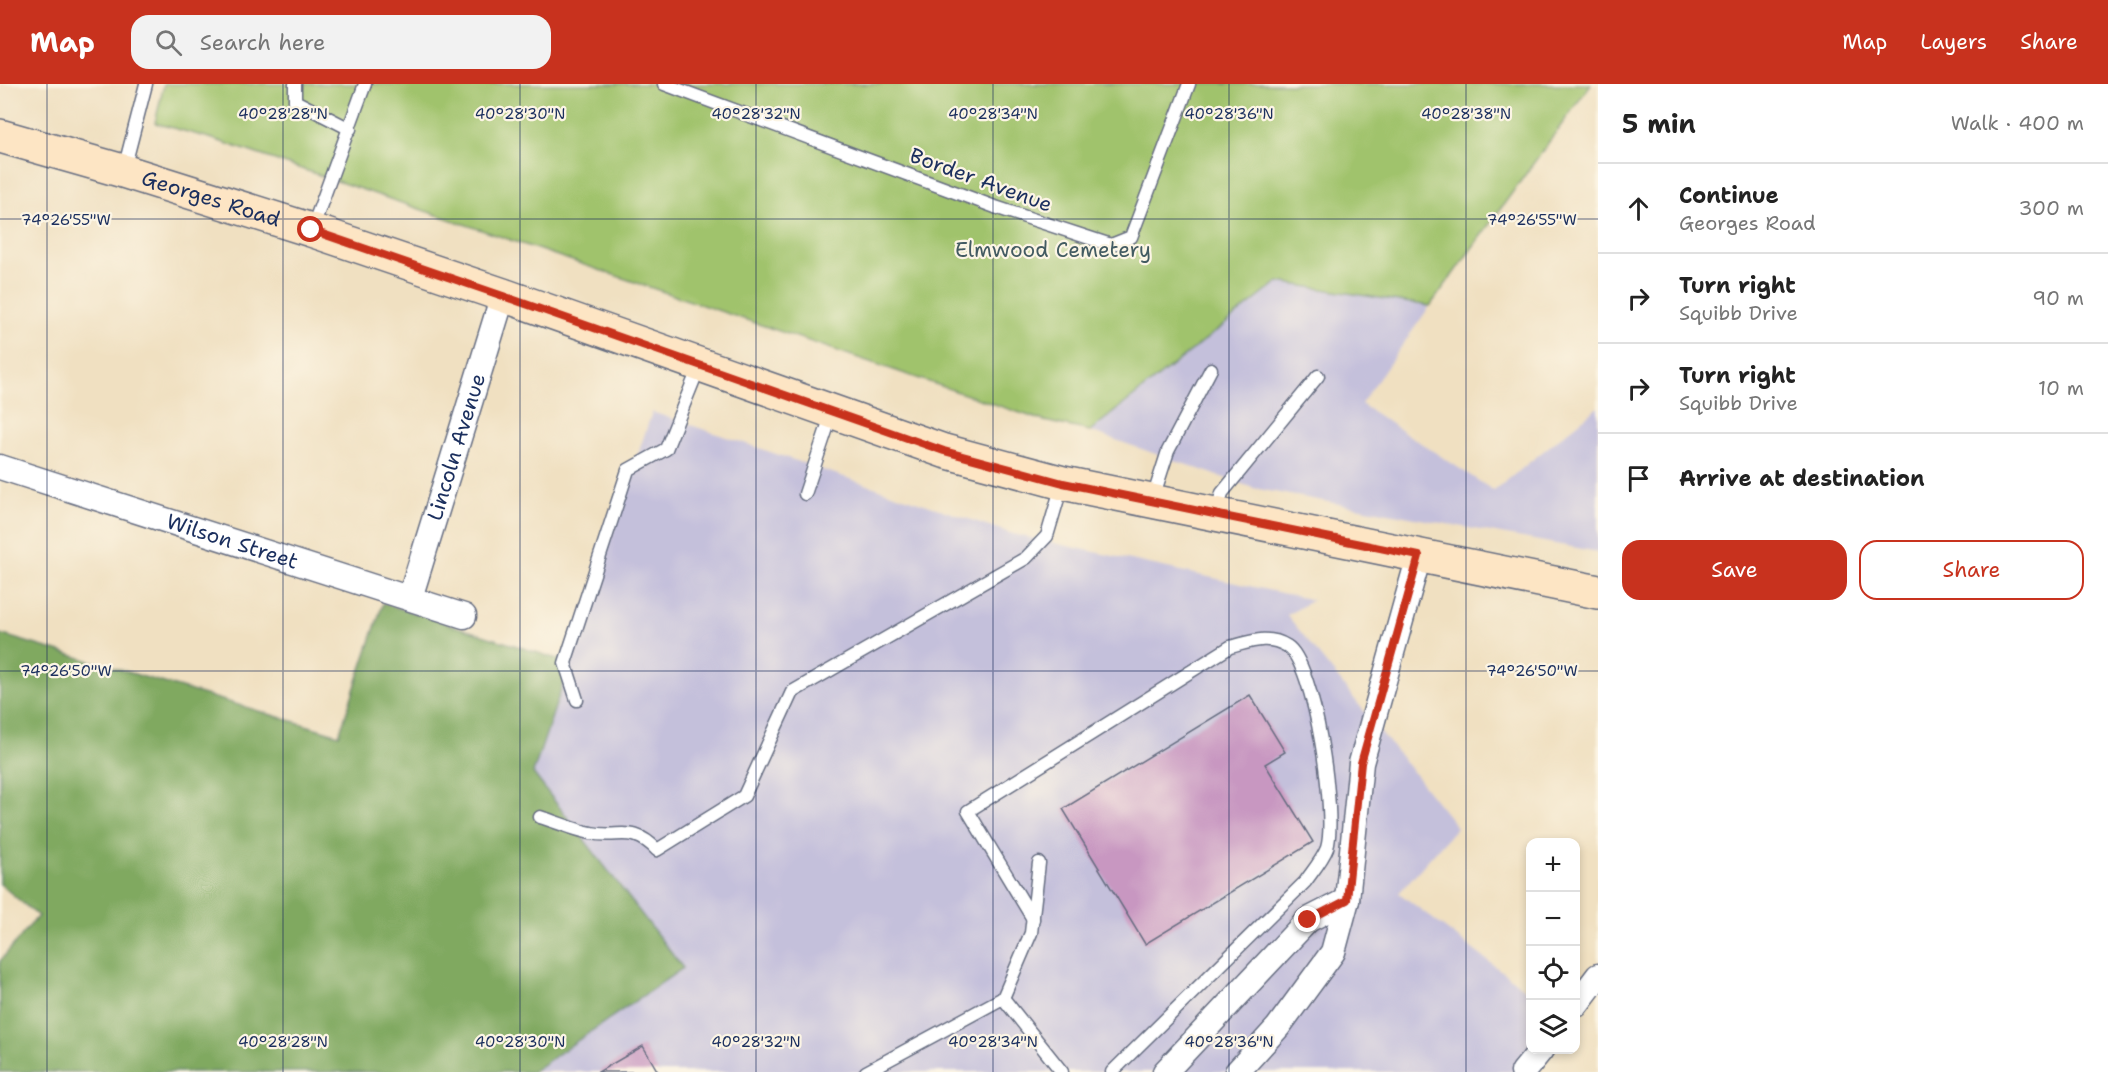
<!DOCTYPE html>
<html lang="en">
<head>
<meta charset="utf-8">
<style>
  :root { --surface:#fff; --page:#f2f2f2; --text:#222; --muted:#767676; --line:#e0e0e0; --accent:#c8321e }
  body { margin:0; font-family:"Shantell Sans",sans-serif; background:var(--page); color:var(--text) }
  .controls { position:absolute; right:18px; bottom:18px; display:grid; overflow:hidden; border-radius:12px; box-shadow:0 3px 9px #0003 }
  .controls button { width:54px; height:54px; display:grid; place-items:center; padding:0; border:0; border-bottom:2px solid var(--line); background:var(--surface); color:var(--text); font:30px sans-serif }
  .stop { position:absolute; width:18px; height:18px; margin:-14px; border:4px solid #c8321e; border-radius:50%; background:#fff }
  .stop.end { background:#c8321e; border-color:#fff; box-shadow:0 2px 6px #0008 }
  .list { margin:0; padding:0; list-style:none }
  h2 { display:flex; justify-content:space-between; align-items:center; height:78px; margin:0; padding:0 24px; font-size:26px }
  h2 small { font-size:20px; font-weight:400; color:var(--muted) }
  .list li { display:grid; grid-template-columns:39px 1fr auto; gap:18px; align-items:center; box-sizing:border-box; height:90px; padding:0 24px; border-top:2px solid var(--line) }
  .list b { display:block; font-size:22px; white-space:nowrap }
  .list p { margin:0; font-size:20px; white-space:nowrap; color:var(--muted) }
  .list em { font-size:20px; font-style:normal; color:var(--muted) }
  .actions { display:flex; gap:12px; padding:18px 24px }
  .actions a { flex:1; padding:14px 0; border:2px solid var(--accent); border-radius:18px; text-align:center; font-size:21px; color:var(--accent) }
  .actions .main { background:var(--accent); color:#fff }
  .icon { flex:none; width:33px; height:33px; fill:none; stroke:currentColor; stroke-width:2; stroke-linecap:round; stroke-linejoin:round }
  .map { position:relative; flex:none; width:1598px; height:988px; overflow:hidden }
  header { display:flex; align-items:center; gap:36px; box-sizing:border-box; height:84px; padding:0 30px; background:var(--accent); color:#fff }
  header strong { font-size:28px }
  nav { display:flex; gap:33px; margin-inline-start:auto; font-size:21px }
  .search { width:420px; height:54px; background:var(--page); display:flex; align-items:center; gap:15px; box-sizing:border-box; padding:0 21px; border-radius:18px; color:var(--muted); font-size:22px }
  main { display:flex }
  aside { flex:1; background:var(--surface) }
  .map>svg:first-child { display:block }
</style>
</head>
<body>
<header>
<strong>Map</strong>
<div class="search"><svg class="icon" aria-label="search" viewBox="0 0 24 24"><circle cx="10" cy="10" r="6"/><path d="M15 15l6 6"/></svg>Search here</div>
<nav><a>Map</a><a>Layers</a><a>Share</a></nav>
</header>
<main>
<div class="map">
<svg width="1598" height="988" viewBox="0 0 1598 988">
  <rect width="100%" height="100%" fill="#fcf5e5"/>
  <filter id="ink" filterUnits="userSpaceOnUse"><feTurbulence type="fractalNoise" baseFrequency=".0167" numOctaves="2"/><feDisplacementMap in="SourceGraphic" scale="12" xChannelSelector="R" yChannelSelector="G"/><feConvolveMatrix kernelMatrix="1 2 1 2 8 2 1 2 1" color-interpolation-filters="sRGB"/></filter>
  <filter id="wash" filterUnits="userSpaceOnUse"><feTurbulence type="fractalNoise" baseFrequency=".008" numOctaves="4" result="noise"/><feDisplacementMap in="SourceGraphic" scale="24" xChannelSelector="R" yChannelSelector="G"/><feGaussianBlur stdDeviation="1.35" result="paint"/><feColorMatrix in="noise" values="0 0 0 0 0 0 0 0 0 0 0 0 0 0 0 0 0 1.4 0 .05"/><feComposite in="paint" operator="in"/></filter>
  <g filter="url(#wash)">
    <rect width="100%" height="100%" fill="#f0e0c1"/>
    <g fill="#c4c0db">
      <polygon points="1278,197 1430,222 1361,320 1494,407 1598,323 1598,468 1253,404 1090,347"/>
      <polygon points="652,328 1013,450 1313,516 1287,531 1457,743 1399,809 1530,909 1530,966 1534,988 532,988 683,884 533,689"/>
    </g>
    <polygon fill="#a0c36c" stroke="#5e7965" stroke-width="1.5" points="164,0 1591,0 1430,222 1278,198 1090,347 1044,337 213,55 155,39"/>
    <polygon fill="#80a960" stroke="#4e6c5f" stroke-width="1.5" points="383,519 570,579 533,689 683,884 532,988 0,988 0,877 38,832 0,800 0,550 339,651"/>
    <g id="blocks">
      <g fill="#c897c1">
        <polygon points="1250,611 1285,668 1265,680 1313,758 1145,860 1063,725"/>
        <polygon points="643,962 658,988 598,988"/>
      </g>
    </g>
  </g>
  <g filter="url(#ink)">
    <use href="#blocks" fill-opacity="0" stroke="#666d81" stroke-width="1.5"/>
    <g fill="none" stroke-linecap="round" stroke-linejoin="round">
      <defs>
        <g id="lane">
          <polyline points="295,0 295,17 350,45"/>
          <polyline points="664,0 995,123 1111,161 1131,153 1189,0"/>
          <polyline points="124,85 146,0"/>
          <polyline points="312,145 365,0"/>
          <polyline points="805,410 832,329"/>
          <polyline points="1152,417 1168,367 1211,285"/>
          <polyline points="1216,430 1222,409 1318,292"/>
          <polyline points="577,616 565,579 628,386 666,365 699,283"/>
          <path d="M540 733C557 738 574 746 591 749 620 755 632 740 657 766L744 712 792 608 1026 474 1047 452 1062 401"/>
          <path d="M1033 835 968 727 1230 563C1250 558 1268 550 1287 562 1315 579 1337 733 1327 764 1323 775 1312 788 1305 798L1112 988"/>
          <polyline points="1003,914 1062,988"/>
          <polyline points="866,988 1003,914 1031,849 1039,779"/>
        </g>
        <g id="street">
          <path id="s1" d="M0 383 464 532"/>
          <path id="s2" d="M410 514 503 211"/>
          <polyline points="1576,921 1598,892"/>
          <polyline points="1165,988 1308,836 1347,816"/>
          <polyline points="1237,988 1278,943 1333,868 1347,816 1361,679 1419,472"/>
          <polyline points="1523,988 1541,966"/>
        </g>
        <g id="secondary">
          <path id="s3" d="M0 52 123 87 311 146 503 211 944 367 1063 399 1598 508"/>
        </g>
      </defs>
      <use href="#lane" stroke="#666d81" stroke-width="15"/>
      <use href="#street" stroke="#666d81" stroke-width="27"/>
      <use href="#secondary" stroke="#666d81" stroke-width="36"/>
      <use href="#lane" stroke="#fff" stroke-width="12"/>
      <use href="#street" stroke="#fff" stroke-width="24"/>
      <use href="#secondary" stroke="#fde5c4" stroke-width="33"/>
    </g>
  </g>
  <g fill="none" stroke-linecap="round" stroke-linejoin="round" filter="url(#ink)">
    <polyline stroke="#c8321e" stroke-width="8" points="311,146 503,212 944,367 1063,399 1419,472 1361,679 1347,816 1308,836"/>
  </g>
  <path fill="none" stroke="#1b2f5e" stroke-width="1.5" stroke-opacity="0.45" d="M47 0V988M283 0V988M520 0V988M756 0V988M993 0V988M1229 0V988M1466 0V988M0 135H1598M0 587H1598"/>
  <g text-anchor="middle" stroke-width="4.5" stroke-linejoin="round" paint-order="stroke">
    <g font-size="21" fill="#1b2f5e" stroke="#fcf5e5">
      <text transform="translate(981 96) rotate(20)" y="7">Border Avenue</text>
      <text dy="7" stroke="none"><textPath href="#s3" startOffset="220">Georges Road</textPath></text>
      <text dy="7" stroke="none"><textPath href="#s2" startOffset="158">Lincoln Avenue</textPath></text>
      <text dy="7" stroke="none"><textPath href="#s1" startOffset="244">Wilson Street</textPath></text>
    </g>
    <g font-size="21" fill="#435b62" stroke="#fcf5e5">
      <text x="1053" y="173">Elmwood Cemetery</text>
    </g>
  </g>
  <g font-size="15" text-anchor="middle" fill="#1b2f5e" stroke="#fcf5e5" stroke-width="4.5" stroke-linejoin="round" paint-order="stroke">
    <text x="283" y="35">40°28'28"N</text>
    <text x="520" y="35">40°28'30"N</text>
    <text x="756" y="35">40°28'32"N</text>
    <text x="993" y="35">40°28'34"N</text>
    <text x="1229" y="35">40°28'36"N</text>
    <text x="1466" y="35">40°28'38"N</text>
    <text x="1532" y="141">74°26'55"W</text>
    <text x="66" y="141">74°26'55"W</text>
    <text x="1532" y="592">74°26'50"W</text>
    <text x="66" y="592">74°26'50"W</text>
    <text x="283" y="963">40°28'28"N</text>
    <text x="520" y="963">40°28'30"N</text>
    <text x="756" y="963">40°28'32"N</text>
    <text x="993" y="963">40°28'34"N</text>
    <text x="1229" y="963">40°28'36"N</text>
  </g>
</svg>
<div class="controls">
<button>+</button>
<button>−</button>
<button><svg class="icon" aria-label="locate" viewBox="0 0 24 24"><circle cx="12" cy="12" r="6"/><path d="M12 2v4M12 18v4M2 12h4M18 12h4"/></svg></button>
<button><svg class="icon" aria-label="layers" viewBox="0 0 24 24"><path d="M12 4l9 5-9 5-9-5zM3 14l9 5 9-5"/></svg></button>
</div>
<div class="stop" style="left:311px;top:146px"></div>
<div class="stop end" style="left:1308px;top:836px"></div>
</div>
<aside>
<h2>5 min<small>Walk · 400 m</small></h2>
<ul class="list">
<li><svg class="icon" aria-label="ahead" viewBox="0 0 24 24"><path d="M12 20V5M6 11l6-6 6 6"/></svg><div><b>Continue</b><p>Georges Road</p></div><em>300 m</em></li>
<li><svg class="icon" aria-label="right" viewBox="0 0 24 24"><path d="M7 20v-9h11M14 6l5 5-5 5"/></svg><div><b>Turn right</b><p>Squibb Drive</p></div><em>90 m</em></li>
<li><svg class="icon" aria-label="right" viewBox="0 0 24 24"><path d="M7 20v-9h11M14 6l5 5-5 5"/></svg><div><b>Turn right</b><p>Squibb Drive</p></div><em>10 m</em></li>
<li><svg class="icon" aria-label="arrive" viewBox="0 0 24 24"><path d="M6 21V4h12l-3 4 3 4H6"/></svg><div><b>Arrive at destination</b></div></li>
</ul>
<div class="actions"><a class="main">Save</a><a>Share</a></div>
</aside>
</main>
</body>
</html>
